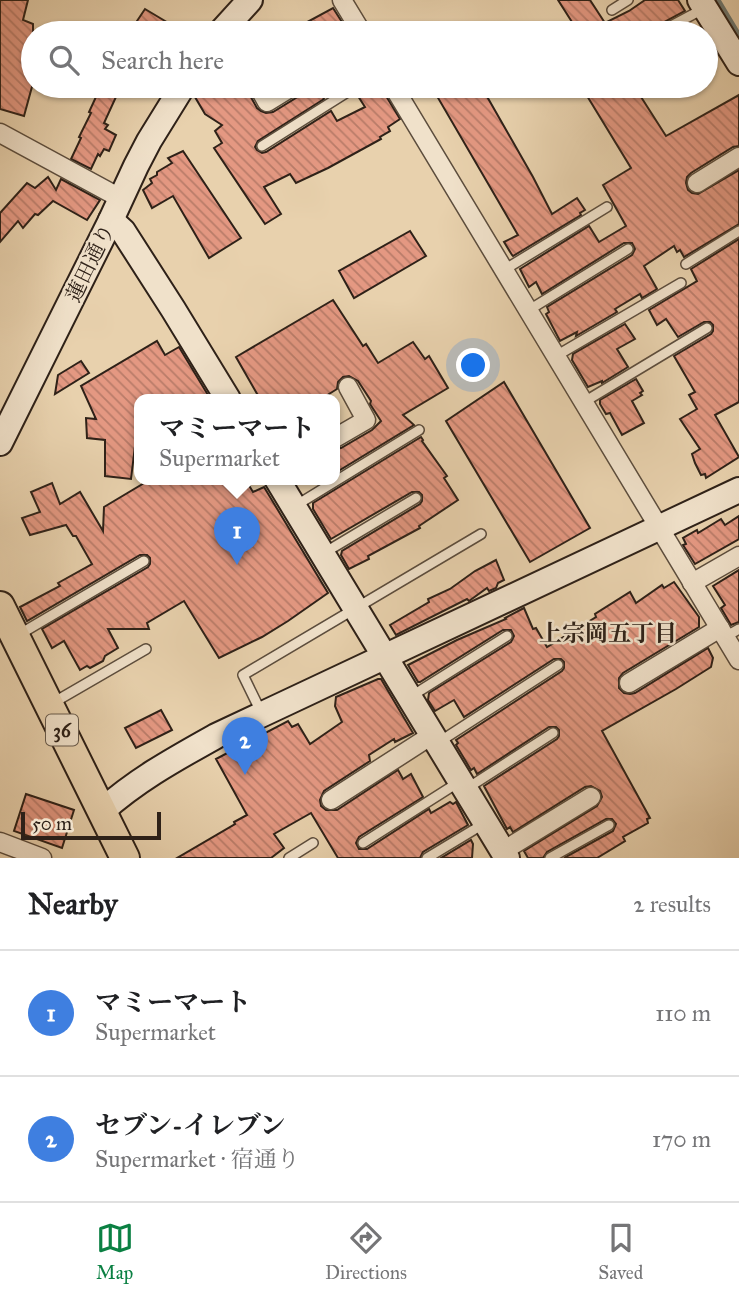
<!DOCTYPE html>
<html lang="en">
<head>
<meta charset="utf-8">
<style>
  :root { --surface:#fff; --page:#f2f2f2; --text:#202124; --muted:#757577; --line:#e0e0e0; --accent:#0b8043 }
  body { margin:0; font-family:"IM FELL Great Primer","Noto Serif JP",serif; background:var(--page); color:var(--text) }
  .scale { position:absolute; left:21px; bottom:18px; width:140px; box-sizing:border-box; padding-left:7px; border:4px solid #2e2118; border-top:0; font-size:19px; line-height:24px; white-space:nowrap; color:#2e2118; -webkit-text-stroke:5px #f0e1ca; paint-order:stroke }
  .you { position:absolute; left:474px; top:366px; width:24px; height:24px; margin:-18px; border:5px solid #fff; border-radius:50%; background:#1a73e8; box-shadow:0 0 0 10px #1a73e833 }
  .badge { display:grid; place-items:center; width:46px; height:46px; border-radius:50%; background:var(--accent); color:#fff; font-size:23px; font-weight:700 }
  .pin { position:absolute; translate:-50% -58px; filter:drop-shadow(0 2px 4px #0008) }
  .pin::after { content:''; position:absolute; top:37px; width:24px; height:21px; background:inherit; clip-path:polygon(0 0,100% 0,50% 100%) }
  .popup { position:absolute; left:134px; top:394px; width:206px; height:91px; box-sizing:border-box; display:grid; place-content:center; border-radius:14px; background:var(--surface); filter:drop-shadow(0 2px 5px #0005); font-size:23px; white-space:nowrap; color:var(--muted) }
  .popup b { font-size:26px; color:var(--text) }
  .popup::after { content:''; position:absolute; left:50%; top:100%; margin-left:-14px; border:14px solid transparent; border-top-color:var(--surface) }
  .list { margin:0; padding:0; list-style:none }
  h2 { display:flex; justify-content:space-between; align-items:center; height:91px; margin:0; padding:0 28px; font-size:30px }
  h2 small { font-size:23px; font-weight:400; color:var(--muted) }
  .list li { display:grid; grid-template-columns:46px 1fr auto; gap:21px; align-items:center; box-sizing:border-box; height:126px; padding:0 28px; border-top:2px solid var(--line) }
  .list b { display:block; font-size:26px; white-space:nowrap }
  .list p { margin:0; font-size:23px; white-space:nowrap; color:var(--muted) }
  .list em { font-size:23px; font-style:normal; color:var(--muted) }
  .icon { flex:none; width:38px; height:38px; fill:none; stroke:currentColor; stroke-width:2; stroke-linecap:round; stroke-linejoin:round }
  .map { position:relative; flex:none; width:739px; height:858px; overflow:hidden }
  .search { position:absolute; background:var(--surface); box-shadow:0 2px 5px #0004; left:21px; right:21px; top:21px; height:77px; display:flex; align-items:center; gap:18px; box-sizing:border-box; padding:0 24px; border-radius:38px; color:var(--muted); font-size:26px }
  .sheet { height:343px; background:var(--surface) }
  nav { display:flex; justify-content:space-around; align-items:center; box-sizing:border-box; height:98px; border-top:2px solid var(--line); background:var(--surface); font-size:19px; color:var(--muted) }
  nav a { display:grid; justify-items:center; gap:4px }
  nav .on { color:var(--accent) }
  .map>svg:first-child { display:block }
</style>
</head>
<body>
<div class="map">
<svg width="739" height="858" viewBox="0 0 739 858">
  <defs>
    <pattern id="building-back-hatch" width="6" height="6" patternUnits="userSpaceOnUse" patternTransform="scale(1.75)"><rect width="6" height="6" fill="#e49882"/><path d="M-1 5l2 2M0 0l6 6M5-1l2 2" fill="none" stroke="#b97c69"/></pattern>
  </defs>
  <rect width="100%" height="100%" fill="#e8d1ad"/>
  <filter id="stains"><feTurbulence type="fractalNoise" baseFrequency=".00286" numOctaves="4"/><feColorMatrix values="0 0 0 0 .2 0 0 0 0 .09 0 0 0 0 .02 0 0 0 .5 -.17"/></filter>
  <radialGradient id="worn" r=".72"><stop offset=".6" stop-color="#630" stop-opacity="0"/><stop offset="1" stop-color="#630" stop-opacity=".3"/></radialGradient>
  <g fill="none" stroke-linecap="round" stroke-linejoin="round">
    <polyline stroke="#6e7a74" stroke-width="5" points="718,0 739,35"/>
  </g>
  <g fill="url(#building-back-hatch)" stroke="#2e2118" stroke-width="2">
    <polygon points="0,0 28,0 23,20 33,24 33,83 24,116 0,109"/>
    <polygon points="558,0 590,0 605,23 629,11 645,0 678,0 685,11 655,27 651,33 579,33"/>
    <polygon points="333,8 349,33 287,33"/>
    <polygon points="145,9 185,33 129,33"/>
    <polygon points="101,86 121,86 104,123 108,125 105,129 116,135 109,151 104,149 100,156 98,154 91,169 71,159 81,138 79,137 91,113 89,112"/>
    <polygon points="214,86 247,86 248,92 257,108 261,111 266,113 273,112 299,96 304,89 309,86 341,86 322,96 324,99 258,141 255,147 257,150 262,153 266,152 331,111 337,121 365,107 358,96 376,86 380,86 400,119 388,127 390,131 380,137 381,139 328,168 296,183 290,174 264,187 281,214 265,224 214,148 222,143 215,131 222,125 205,114 195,97"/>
    <polygon points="443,86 481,86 533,177 552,214 577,198 585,210 580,213 581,215 513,256 512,255 504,242 518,235 434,91"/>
    <polygon points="581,86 634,86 666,136 739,95 739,146 733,147 691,173 687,177 686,183 688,190 692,193 698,194 739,170 739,224 684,257 680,250 677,252 674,246 644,266 657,289 642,298 640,294 615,309 617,312 576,336 577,332 560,341 546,314 549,312 547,307 632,255 635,249 632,243 624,243 542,294 536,282 529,287 520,269 589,226 599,242 626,226 603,185 631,168"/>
    <polygon points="183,151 241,238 209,258 173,196 152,208 143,190 152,183 150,179 157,175 157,172 172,163 168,158"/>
    <polygon points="48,177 56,190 61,179 100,200 87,220 53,201 38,215 35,214 23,228 18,221 0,242 0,213 27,183 35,188"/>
    <polygon points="410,231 426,256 354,298 339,271"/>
    <polygon points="739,239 739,402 715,415 739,457 706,478 705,474 701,475 695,463 692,454 700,449 680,419 697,409 689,395 695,392 674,356 711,334 713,331 713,325 710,322 704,322 678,337 666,319 657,325 649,310 697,281 691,269"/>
    <polygon points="333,300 363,346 366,344 378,363 413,342 425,359 429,356 448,388 403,415 414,425 335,473 335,449 341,448 372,430 381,421 370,404 371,401 358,381 349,376 343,377 338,382 337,389 321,399 260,399 236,357"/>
    <polygon points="625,324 635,339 617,349 628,367 602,383 602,381 588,387 572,360 573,354"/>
    <polygon points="157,341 165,355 179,347 208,395 202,399 139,399 139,413 131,479 105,476 105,440 87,438 86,418 96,419 81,386"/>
    <polygon points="81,361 89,373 55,394 58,375"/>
    <polygon points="636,379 643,391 640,393 642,395 632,401 644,423 622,435 610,413 606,414 600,404 600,400"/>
    <polygon points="504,382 590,528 530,562 446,421"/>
    <polygon points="421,437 423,440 422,441 447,476 444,478 458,500 419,526 420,528 368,556 369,559 349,569 341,555 342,551 420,504 422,501 422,495 419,492 412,492 331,539 313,509 313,503"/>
    <polygon points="151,479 245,479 253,492 264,487 328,593 288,621 262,637 219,658 184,601 147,623 149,629 108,629 118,648 105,656 103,661 90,668 87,666 80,670 64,641 52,648 42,629 148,567 150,564 150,558 147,555 140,555 27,621 20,607 60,586 58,583 92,564 76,536 73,536 66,525 30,535 22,518 40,512 31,492 52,483 60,504 80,492 103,531 104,507"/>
    <polygon points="739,516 739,539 695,564 683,545 686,544 683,538 697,530 698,533 721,519 725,525"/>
    <polygon points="496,560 504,580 498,583 496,588 489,591 487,588 469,601 467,599 396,635 390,625 429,602 428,599 450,589 475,571"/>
    <polygon points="739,570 739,622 731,625 721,608 725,605 713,586"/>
    <polygon points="674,582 699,617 699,627 623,673 619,678 619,688 624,693 630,694 635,693 708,648 713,658 711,667 676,689 602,731 650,818 647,819 648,823 623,837 625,841 597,858 564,858 613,831 616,824 612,819 606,819 547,852 543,858 528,858 524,851 597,806 602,797 600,791 591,786 585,787 513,832 510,827 507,829 484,786 557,739 559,736 559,730 556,727 549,727 477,774 474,768 471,770 456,745 458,743 456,740 562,671 564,668 564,662 561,659 554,659 464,717 454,700 435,711 428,700 429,693 511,642 514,636 511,630 503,630 420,682 418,682 408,665 457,640 506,619 505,618 524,608 533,629 536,628 547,647 596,617 595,614 630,592 636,603 662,585 664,588"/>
    <polygon points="378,679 381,679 413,733 395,742 394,739 369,755 370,761 324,791 320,800 321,806 326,810 337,810 398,770 403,779 411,774 423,797 359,837 356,843 359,849 367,849 429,809 431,813 450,802 453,804 456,802 468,825 423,852 420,858 338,858 311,813 274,834 284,848 271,858 177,858 235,824 234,822 247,815 216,759 288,721 292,727 298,724 310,744 342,722 335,706 336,697"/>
    <polygon points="161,710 172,730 136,748 125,728"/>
    <polygon points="26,794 74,810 62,848 14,831"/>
    <polygon points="471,840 473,844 472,858 441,858"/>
  </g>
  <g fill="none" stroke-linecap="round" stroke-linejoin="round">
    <defs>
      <g id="lane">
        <polyline points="612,10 628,0"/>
        <polyline points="658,33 703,9"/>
        <polyline points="262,146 357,86"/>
        <polyline points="686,264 739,231"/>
        <polyline points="504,270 607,207"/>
        <polyline points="529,310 628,249"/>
        <polyline points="556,356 681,283"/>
        <polyline points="584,402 707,328"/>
        <polyline points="295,506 419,430"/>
        <polyline points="324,553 416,498"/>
        <polyline points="20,634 144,561"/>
        <polyline points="725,637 739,629"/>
        <polyline points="410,697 507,636"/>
        <polyline points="51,704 146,649"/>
        <polyline points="262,714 243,675 481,534"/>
        <polyline points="439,742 558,665"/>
        <polyline points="466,789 553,733"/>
        <polyline points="363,843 459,782"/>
        <polyline points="289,858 313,843"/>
        <polyline points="427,858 485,823"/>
        <polyline points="550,858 609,825"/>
      </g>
      <g id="street">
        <polyline points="342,0 362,33"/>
        <polyline points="258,86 267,102 293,86"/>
        <polyline points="393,86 739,660"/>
        <polyline points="0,133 120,198"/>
        <polyline points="697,183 739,157"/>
        <polyline points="335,438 366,420 348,387"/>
        <polyline points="692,583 739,556"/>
        <polyline points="629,683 720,628"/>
        <polyline points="331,800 432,735"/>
        <polyline points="0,842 42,858"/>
        <polyline points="503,851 591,797"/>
      </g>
      <g id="secondary">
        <polyline points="700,0 739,63"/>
        <polyline points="220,33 250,0"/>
        <polyline points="111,220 123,231 173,309 228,399"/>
        <polyline points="0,443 111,220 136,166 149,141 183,86"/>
        <polyline points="277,479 507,858"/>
        <path d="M102 811C138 779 175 759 216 736L739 490"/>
      </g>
      <polyline id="primary" points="0,606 125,858"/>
    </defs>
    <use href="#lane" stroke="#5c4d3d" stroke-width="12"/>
    <use href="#street" stroke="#5c4d3d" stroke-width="21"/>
    <use href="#secondary" stroke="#2e2118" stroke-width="28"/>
    <use href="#primary" stroke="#2e2118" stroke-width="32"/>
    <use href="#lane" stroke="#f0e1ca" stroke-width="9"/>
    <use href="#street" stroke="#f0e1ca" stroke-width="18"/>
    <use href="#secondary" stroke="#f0e1ca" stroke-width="24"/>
    <use href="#primary" stroke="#e8d1ad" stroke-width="28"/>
  </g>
  <g text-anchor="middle" stroke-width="5" stroke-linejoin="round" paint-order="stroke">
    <rect fill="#f0e1ca" stroke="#685b4d" stroke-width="2" x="46" y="714.5" width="32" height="31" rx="5"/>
    <g font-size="19" font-weight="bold" fill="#2e2118">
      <text x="62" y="737">36</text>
    </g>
    <g font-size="21" fill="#2e2118" stroke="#f0e1ca">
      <text transform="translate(90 263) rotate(-64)" y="7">蓮田通り</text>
    </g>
    <g font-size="23" font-weight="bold" fill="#2e2118" stroke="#f0e1ca">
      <text x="608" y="641">上宗岡五丁目</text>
    </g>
  </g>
  <rect width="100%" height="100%" filter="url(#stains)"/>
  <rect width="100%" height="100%" fill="url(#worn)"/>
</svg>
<div class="scale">50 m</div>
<div class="you"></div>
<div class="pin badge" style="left:237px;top:565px;background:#3f7fe0">1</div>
<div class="popup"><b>マミーマート</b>Supermarket</div>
<div class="pin badge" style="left:245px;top:775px;background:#3f7fe0">2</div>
<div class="search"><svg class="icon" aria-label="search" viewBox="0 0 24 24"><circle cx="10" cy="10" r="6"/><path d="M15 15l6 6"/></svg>Search here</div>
</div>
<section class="sheet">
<h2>Nearby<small>2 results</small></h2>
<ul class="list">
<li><span class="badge" style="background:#3f7fe0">1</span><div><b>マミーマート</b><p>Supermarket</p></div><em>110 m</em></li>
<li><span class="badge" style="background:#3f7fe0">2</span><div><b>セブン-イレブン</b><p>Supermarket · 宿通り</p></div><em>170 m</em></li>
</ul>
</section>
<nav>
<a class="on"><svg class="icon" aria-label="map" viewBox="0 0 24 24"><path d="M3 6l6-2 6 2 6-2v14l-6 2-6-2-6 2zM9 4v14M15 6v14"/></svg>Map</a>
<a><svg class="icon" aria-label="directions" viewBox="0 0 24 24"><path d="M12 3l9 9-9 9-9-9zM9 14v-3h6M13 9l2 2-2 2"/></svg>Directions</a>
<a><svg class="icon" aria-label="saved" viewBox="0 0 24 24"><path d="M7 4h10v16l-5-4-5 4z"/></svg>Saved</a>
</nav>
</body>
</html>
